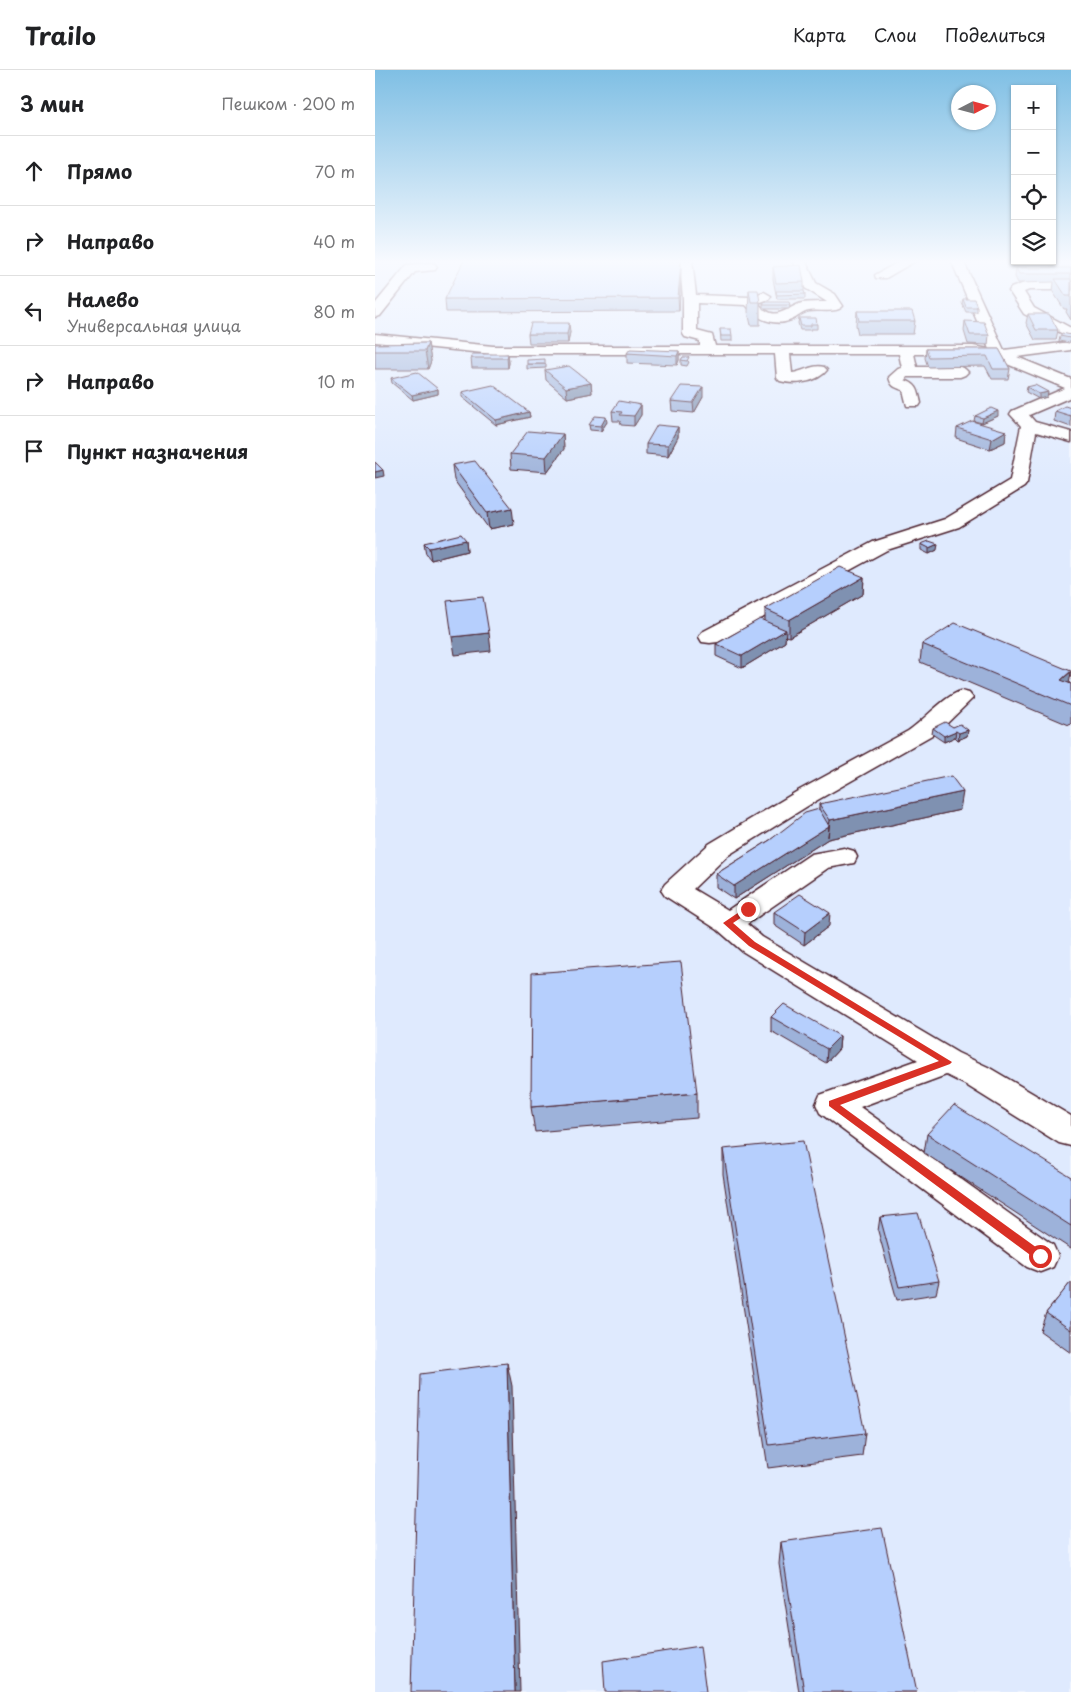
<!DOCTYPE html>
<html lang="ru">
<head>
<meta charset="utf-8">
<style>
  :root { --surface:#fff; --page:#f2f2f2; --text:#202124; --muted:#757577; --line:#e0e0e0 }
  body { margin:0; font-family:"Playpen Sans",sans-serif; background:var(--page); color:var(--text) }
  .controls { position:absolute; right:15px; top:15px; display:grid; overflow:hidden; border-radius:0px; box-shadow:0 1px 4px #0004 }
  .controls button { width:45px; height:45px; display:grid; place-items:center; padding:0; border:0; border-bottom:1px solid var(--line); background:var(--surface); color:var(--text); font:25px sans-serif }
  .compass { position:absolute; left:576px; top:15px; width:45px; height:45px; border-radius:50%; background:var(--surface); box-shadow:0 1px 4px #0004; rotate:84deg }
  .stop { position:absolute; width:15px; height:15px; margin:-11px; border:4px solid #d93025; border-radius:50%; background:#fff }
  .stop.end { background:#d93025; border-color:#fff; box-shadow:0 1px 5px #0008 }
  .list { margin:0; padding:0; list-style:none }
  h2 { display:flex; justify-content:space-between; align-items:center; height:65px; margin:0; padding:0 20px; font-size:21px }
  h2 small { font-size:16px; font-weight:400; color:var(--muted) }
  .list li { display:grid; grid-template-columns:32px 1fr auto; gap:15px; align-items:center; box-sizing:border-box; height:70px; padding:0 20px; border-top:1px solid var(--line) }
  .list b { display:block; font-size:19px; white-space:nowrap }
  .list p { margin:0; font-size:16px; white-space:nowrap; color:var(--muted) }
  .list em { font-size:16px; font-style:normal; color:var(--muted) }
  .icon { flex:none; width:28px; height:28px; fill:none; stroke:currentColor; stroke-width:2; stroke-linecap:round; stroke-linejoin:round }
  .map { position:relative; flex:none; width:696px; height:1622px; overflow:hidden }
  header { display:flex; align-items:center; gap:30px; box-sizing:border-box; height:70px; padding:0 25px; background:var(--surface); border-bottom:1px solid var(--line) }
  header strong { font-size:24px }
  nav { display:flex; gap:28px; margin-inline-start:auto; font-size:18px }
  main { display:flex }
  aside { flex:1; background:var(--surface) }
  .map>svg:first-child { display:block }
</style>
</head>
<body>
<header>
<strong>Trailo</strong>
<nav><a>Карта</a><a>Слои</a><a>Поделиться</a></nav>
</header>
<main>
<aside>
<h2>3 мин<small>Пешком · 200 m</small></h2>
<ul class="list">
<li><svg class="icon" aria-label="ahead" viewBox="0 0 24 24"><path d="M12 20V5M6 11l6-6 6 6"/></svg><div><b>Прямо</b></div><em>70 m</em></li>
<li><svg class="icon" aria-label="right" viewBox="0 0 24 24"><path d="M7 20v-9h11M14 6l5 5-5 5"/></svg><div><b>Направо</b></div><em>40 m</em></li>
<li><svg class="icon" aria-label="left" viewBox="0 0 24 24"><path d="M17 20v-9H6M10 6l-5 5 5 5"/></svg><div><b>Налево</b><p>Универсальная улица</p></div><em>80 m</em></li>
<li><svg class="icon" aria-label="right" viewBox="0 0 24 24"><path d="M7 20v-9h11M14 6l5 5-5 5"/></svg><div><b>Направо</b></div><em>10 m</em></li>
<li><svg class="icon" aria-label="arrive" viewBox="0 0 24 24"><path d="M6 21V4h12l-3 4 3 4H6"/></svg><div><b>Пункт назначения</b></div></li>
</ul>
</aside>
<div class="map">
<svg width="696" height="1622" viewBox="0 0 696 1622">
  <rect width="100%" height="100%" fill="#f0f5ff"/>
  <filter id="ink" filterUnits="userSpaceOnUse"><feTurbulence type="fractalNoise" baseFrequency=".02" numOctaves="2"/><feDisplacementMap in="SourceGraphic" scale="10" xChannelSelector="R" yChannelSelector="G"/><feConvolveMatrix kernelMatrix="1 2 1 2 8 2 1 2 1" color-interpolation-filters="sRGB"/></filter>
  <g filter="url(#ink)">
    <g fill="#dfeafe">
      <polygon points="0,190 696,190 696,312 633,279 623,276 126,276 0,265"/>
      <polygon points="0,272 116,283 598,280 696,318 696,1622 0,1622"/>
    </g>
    <g fill="none" stroke-linecap="round" stroke-linejoin="round">
      <defs>
        <g id="minor">
          <path d="M305 190H317L321 225 374 227 389 222 396 226 394 229 383 233C400 254 410 238 427 233 435 232 444 232 452 232L430 218 418 190H430L441 213 460 224 468 236C461 244 444 239 434 241 427 242 422 248 416 250 399 257 381 249 371 235L322 233V261L337 265 340 276H598L614 279 576 190H588L629 280 696 272V280L642 287 696 309V327L654 345 660 352 696 362V372L661 362 652 413 649 417 584 457 512 480 343 572 335 573 327 572 324 567 327 562 498 472 570 449 635 410 646 356 635 344 637 341 690 318 620 289 598 284H539L542 297H585L590 299 593 302 590 305 585 307H532L530 310C543 315 543 320 546 333L544 336H532L528 320C519 317 516 316 514 307L523 299 527 298 524 284H415L417 303C428 302 438 294 449 297L452 300C442 313 419 315 405 311L402 308 400 284H118L0 272V264L118 276H325V271L310 267 308 264V229Z"/>
          <polygon points="527,190 542,190 511,208 501,208 500,205"/>
          <polygon points="56,193 60,194 62,197 60,200 40,202 5,246 0,247 0,234 32,195"/>
          <polygon points="652,212 696,212 696,220 654,220 649,222 659,238 696,258 696,268 649,244 634,221 636,218"/>
          <path d="M586 621 594 623 598 628 564 661 439 732 352 786 318 819 353 840 436 784 469 778 479 781 482 787 479 793 453 798 372 854 387 867 583 983 613 997 696 1046V1076L684 1073 591 1015 571 1005 485 1037 678 1175 683 1186 678 1197 665 1202 652 1197 445 1043 441 1034 445 1025 543 990 367 881 343 860 290 826 286 820 290 814 334 774 421 722 533 661C548 651 571 625 586 621Z"/>
        </g>
      </defs>
      <use href="#minor" stroke="#4a1f2b" stroke-width="3"/>
      <use href="#minor" fill="#fff" fill-rule="evenodd"/>
    </g>
    <g fill="#9db2da" stroke="#4a1f2b">
      <polygon points="398,197 429,212 429,221 430,224 430,229 402,229 398,209"/>
      <polygon points="641,198 696,198 696,250 691,242 692,239 689,239 678,222 679,212 643,213 640,207"/>
      <polygon points="306,199 304,241 71,242 70,229"/>
      <polygon points="374,220 385,232 385,255 376,255 373,242"/>
      <polygon points="588,229 602,237 602,242 591,242 587,233"/>
      <polygon points="388,232 415,235 414,239 388,239"/>
      <polygon points="482,241 540,251 538,264 483,264 481,255"/>
      <polygon points="653,244 683,260 681,270 660,270 651,253"/>
      <polygon points="424,248 442,254 442,259 436,259 436,260 425,260 423,253"/>
      <polygon points="590,251 614,265 613,275 593,274 589,261"/>
      <polygon points="345,259 357,266 357,271 346,271"/>
      <polygon points="195,262 193,273 154,273 153,264"/>
      <polygon points="696,265 696,270 694,273 684,271 685,266"/>
      <polygon points="53,273 56,291 53,299 0,299 0,274"/>
      <polygon points="551,279 624,279 635,299 633,309 617,309 610,296 553,297 550,288"/>
      <polygon points="304,281 304,290 302,295 252,293 252,283"/>
      <polygon points="133,284 134,293 133,298 97,298 96,288"/>
      <polygon points="308,287 314,292 312,296 306,295 306,290"/>
      <polygon points="152,294 171,294 171,298 152,299"/>
      <polygon points="170,300 216,313 217,323 192,328 171,310"/>
      <polygon points="16,308 63,319 63,324 38,330 17,313"/>
      <polygon points="652,317 672,327 664,329 651,322"/>
      <polygon points="87,322 154,342 155,347 121,355 87,327"/>
      <polygon points="328,327 319,343 297,341 296,331"/>
      <polygon points="266,335 266,345 259,356 246,355 245,351 238,351 237,341"/>
      <polygon points="696,338 696,357 679,351 680,341"/>
      <polygon points="600,346 623,346 607,353 599,351"/>
      <polygon points="232,352 226,361 215,360 214,355"/>
      <polygon points="303,357 303,367 293,386 271,384 271,374"/>
      <polygon points="582,358 631,361 630,372 615,379 581,368"/>
      <polygon points="188,364 189,379 172,402 136,399 135,384"/>
      <polygon points="77,395 139,454 114,459 79,410"/>
      <polygon points="91,470 92,481 56,490 51,484 49,473"/>
      <polygon points="546,474 562,480 554,484 546,480"/>
      <polygon points="489,507 488,524 414,567 410,566 410,572 367,598 341,586 341,574 390,551 390,539"/>
      <polygon points="547,574 696,614 696,653 694,655 545,592"/>
      <polygon points="578,657 593,660 592,666 583,670 580,667 569,672 557,664 558,658"/>
      <polygon points="444,734 585,740 453,769 359,829 341,817 341,804 444,739"/>
      <polygon points="399,842 454,856 429,875 399,855"/>
      <polygon points="396,947 465,966 464,979 451,993 396,961"/>
      <polygon points="322,1023 322,1048 160,1062 156,1037"/>
      <polygon points="552,1064 696,1107 696,1179 549,1083"/>
      <polygon points="348,1079 490,1363 487,1386 393,1398 348,1104"/>
      <polygon points="505,1147 564,1211 561,1224 522,1230 503,1161"/>
      <polygon points="696,1212 696,1283 665,1261 671,1243"/>
      <polygon points="406,1472 542,1622 424,1622 404,1494"/>
    </g>
    <g fill="#7f91b1" stroke="#4a1f2b">
      <polygon points="306,190 306,199 304,241 303,228"/>
      <polygon points="194,253 195,262 193,273 192,264"/>
      <polygon points="53,273 56,291 53,299 50,281"/>
      <polygon points="304,281 304,290 302,295 302,286"/>
      <polygon points="133,284 134,293 133,298 132,288"/>
      <polygon points="216,313 217,323 192,328 191,318"/>
      <polygon points="328,317 328,327 319,343 318,333"/>
      <polygon points="63,319 63,324 38,330 37,325"/>
      <polygon points="673,322 672,327 664,329 664,324"/>
      <polygon points="266,335 266,345 259,356 259,346"/>
      <polygon points="623,341 623,346 607,353 608,348"/>
      <polygon points="154,342 155,347 121,355 121,350"/>
      <polygon points="231,347 232,352 226,361 226,356"/>
      <polygon points="303,357 303,367 293,386 293,375"/>
      <polygon points="631,361 630,372 615,379 617,369"/>
      <polygon points="188,364 189,379 172,402 171,387"/>
      <polygon points="8,400 9,406 0,408 0,402"/>
      <polygon points="137,438 139,454 114,459 112,443"/>
      <polygon points="91,470 92,481 56,490 54,478"/>
      <polygon points="563,474 562,480 554,484 554,478"/>
      <polygon points="489,507 488,524 414,567 414,550"/>
      <polygon points="411,560 410,572 367,598 367,586"/>
      <polygon points="114,563 116,581 80,585 77,567"/>
      <polygon points="696,602 696,603 693,619 686,610"/>
      <polygon points="593,660 592,666 583,670 584,663"/>
      <polygon points="581,661 580,667 569,672 569,666"/>
      <polygon points="588,722 585,740 453,769 359,829 359,816 454,756 453,767 455,750"/>
      <polygon points="455,843 454,856 429,875 430,862"/>
      <polygon points="465,966 464,979 451,993 452,979"/>
      <polygon points="132,1293 137,1316 145,1622 140,1622"/>
    </g>
    <g fill="#b6cffd" stroke="#4a1f2b">
      <polygon points="89,190 306,190 303,228 70,229"/>
      <polygon points="426,195 429,212 401,213 398,197"/>
      <polygon points="641,198 696,198 696,204 644,204"/>
      <polygon points="680,209 696,209 696,226 691,226"/>
      <polygon points="374,220 383,220 385,232 376,232"/>
      <polygon points="401,221 429,221 430,224 402,225"/>
      <polygon points="588,229 599,229 602,237 591,237"/>
      <polygon points="388,232 414,232 415,235 389,235"/>
      <polygon points="482,241 537,241 540,251 484,251"/>
      <polygon points="653,244 674,244 683,260 661,260"/>
      <polygon points="424,248 441,248 442,254 436,254 436,256 426,256"/>
      <polygon points="590,251 609,252 614,265 595,265"/>
      <polygon points="156,253 194,253 192,264 153,264"/>
      <polygon points="345,259 356,259 357,266 346,266"/>
      <polygon points="687,263 696,265 696,266 695,268 685,266"/>
      <polygon points="53,273 50,281 0,281 0,274"/>
      <polygon points="255,279 304,281 302,286 252,283"/>
      <polygon points="551,279 624,279 635,299 618,299 612,286 554,287"/>
      <polygon points="97,284 133,284 132,288 96,288"/>
      <polygon points="308,287 314,287 312,291 306,290"/>
      <polygon points="170,289 170,294 152,294 152,290"/>
      <polygon points="194,296 216,313 191,318 170,300"/>
      <polygon points="42,302 63,319 37,325 16,308"/>
      <polygon points="118,315 154,342 121,350 87,322"/>
      <polygon points="660,315 673,322 664,324 652,317"/>
      <polygon points="306,316 328,317 318,333 296,331"/>
      <polygon points="244,331 266,335 259,346 245,345 247,342 237,341"/>
      <polygon points="690,336 696,338 696,346 680,341"/>
      <polygon points="616,338 623,341 608,348 600,346"/>
      <polygon points="220,346 231,347 226,356 214,355"/>
      <polygon points="597,351 631,361 617,369 582,358"/>
      <polygon points="282,355 303,357 293,375 271,374"/>
      <polygon points="153,361 188,364 171,387 135,384"/>
      <polygon points="100,391 137,438 112,443 77,395"/>
      <polygon points="0,392 8,400 0,402"/>
      <polygon points="86,464 91,470 54,478 49,473"/>
      <polygon points="554,471 563,474 554,478 546,474"/>
      <polygon points="465,497 489,507 414,550 390,539"/>
      <polygon points="108,527 114,563 77,567 72,531"/>
      <polygon points="385,549 411,560 367,586 341,574"/>
      <polygon points="580,553 696,601 686,610 696,614 696,636 547,574"/>
      <polygon points="570,652 578,657 585,654 593,660 584,663 581,661 569,666 558,658"/>
      <polygon points="576,706 588,722 455,750 444,734"/>
      <polygon points="444,739 454,756 359,816 341,804 395,770 430,743"/>
      <polygon points="425,824 455,843 430,862 399,842"/>
      <polygon points="306,892 322,1023 156,1037 157,903"/>
      <polygon points="409,934 465,966 452,979 396,947"/>
      <polygon points="579,1035 696,1107 696,1156 552,1064"/>
      <polygon points="428,1071 490,1363 394,1375 348,1079"/>
      <polygon points="543,1143 564,1211 524,1217 505,1147"/>
      <polygon points="696,1212 696,1260 671,1243"/>
      <polygon points="132,1293 140,1622 36,1622 45,1304"/>
      <polygon points="507,1458 542,1622 429,1622 406,1472"/>
      <polygon points="325,1576 331,1622 230,1622 228,1591"/>
    </g>
  </g>
  <linearGradient id="sky" x2="0" y2="1"><stop stop-color="#7fbfe4"/><stop offset="0.46" stop-color="#f8faff"/><stop offset="1" stop-color="#f8faff" stop-opacity="0"/></linearGradient>
  <rect width="696" height="417" fill="url(#sky)"/>
  <polygon fill="#d93025" points="373,836 378,839 376,841 358,853 380,872 577,992 575,994 465,1035 669,1183 671,1186 669,1190 662,1190 454,1036 454,1031 564,991 374,876 348,853"/>
</svg>
<div class="controls">
<button>+</button>
<button>−</button>
<button><svg class="icon" aria-label="locate" viewBox="0 0 24 24"><circle cx="12" cy="12" r="6"/><path d="M12 2v4M12 18v4M2 12h4M18 12h4"/></svg></button>
<button><svg class="icon" aria-label="layers" viewBox="0 0 24 24"><path d="M12 4l9 5-9 5-9-5zM3 14l9 5 9-5"/></svg></button>
</div>
<svg class="compass" viewBox="-18 -18 36 36"><path d="M0-13l5 13h-10z" fill="#e53935"/><path d="M0 13l5-13h-10z" fill="#757577"/></svg>
<div class="stop" style="left:665px;top:1186px"></div>
<div class="stop end" style="left:373px;top:839px"></div>
</div>
</main>
</body>
</html>
